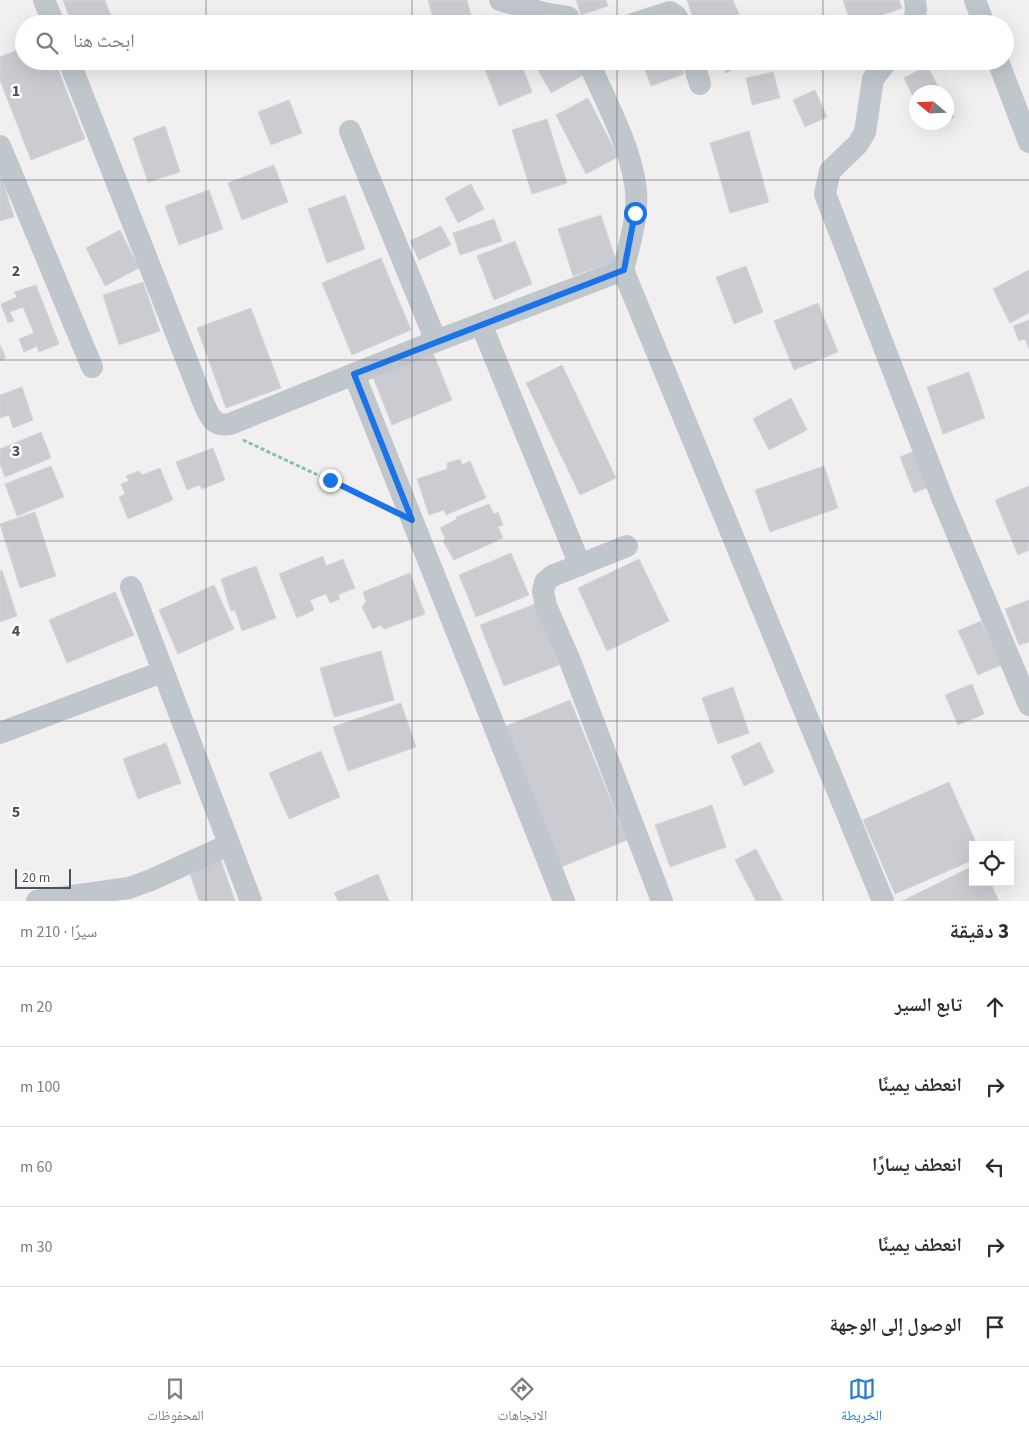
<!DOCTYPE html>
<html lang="ar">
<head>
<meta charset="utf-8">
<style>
  :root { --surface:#fff; --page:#f7f7f7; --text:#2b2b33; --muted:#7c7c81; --line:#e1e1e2; --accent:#2c7dce }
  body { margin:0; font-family:"Source Sans 3","Noto Naskh Arabic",sans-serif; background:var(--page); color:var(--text); direction:rtl }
  .controls { position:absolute; right:15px; bottom:15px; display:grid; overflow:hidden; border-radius:0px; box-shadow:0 5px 20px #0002 }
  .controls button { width:45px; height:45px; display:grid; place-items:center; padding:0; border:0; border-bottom:1px solid var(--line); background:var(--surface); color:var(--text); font:25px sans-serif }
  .compass { position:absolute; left:909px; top:85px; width:45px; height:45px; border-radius:50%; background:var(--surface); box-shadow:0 5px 20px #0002; rotate:289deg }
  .scale { position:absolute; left:15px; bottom:12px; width:56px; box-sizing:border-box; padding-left:5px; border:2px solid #49535b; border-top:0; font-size:14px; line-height:18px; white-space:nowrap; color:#49535b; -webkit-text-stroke:4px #fff; paint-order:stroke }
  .stop { position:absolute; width:15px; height:15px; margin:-11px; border:4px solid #1a73e8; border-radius:50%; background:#fff }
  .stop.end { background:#1a73e8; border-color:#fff; box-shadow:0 1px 5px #0008 }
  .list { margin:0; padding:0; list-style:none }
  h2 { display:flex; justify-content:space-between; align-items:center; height:65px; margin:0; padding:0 20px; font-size:21px }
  h2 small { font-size:16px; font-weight:400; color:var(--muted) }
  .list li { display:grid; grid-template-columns:32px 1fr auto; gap:15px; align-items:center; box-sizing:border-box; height:80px; padding:0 20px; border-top:1px solid var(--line) }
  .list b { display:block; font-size:19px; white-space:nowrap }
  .list em { font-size:16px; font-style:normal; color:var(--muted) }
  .icon { flex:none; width:28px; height:28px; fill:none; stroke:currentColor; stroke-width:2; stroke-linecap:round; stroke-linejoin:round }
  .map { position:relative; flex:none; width:1029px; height:901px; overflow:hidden; direction:ltr }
  .search { position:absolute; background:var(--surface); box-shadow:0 5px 20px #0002; left:15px; right:15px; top:15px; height:55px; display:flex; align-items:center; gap:12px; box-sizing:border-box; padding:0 18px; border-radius:28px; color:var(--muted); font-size:19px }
  .sheet { height:465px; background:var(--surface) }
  nav { display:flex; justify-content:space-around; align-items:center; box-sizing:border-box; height:70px; border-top:1px solid var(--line); background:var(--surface); font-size:14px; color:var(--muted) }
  nav a { display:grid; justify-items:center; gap:2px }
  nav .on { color:var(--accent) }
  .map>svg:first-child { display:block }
</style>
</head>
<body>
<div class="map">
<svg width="1029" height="901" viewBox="0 0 1029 901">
  <rect width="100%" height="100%" fill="#f1efef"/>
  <g fill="#caccd1" stroke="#d4d6da">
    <polygon points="63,0 105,0 113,22 72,24"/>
    <polygon points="428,0 467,0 473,24 435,24"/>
    <polygon points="576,0 606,0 608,6 581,15"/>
    <polygon points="687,0 733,0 739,14 713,24 695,24"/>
    <polygon points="843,0 899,0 902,8 857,24 851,24"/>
    <polygon points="24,47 24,61 55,61 85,139 31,160 0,80 0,57"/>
    <polygon points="482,61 520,61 532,92 499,106"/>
    <polygon points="533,61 581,61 587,73 551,93"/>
    <polygon points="642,61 679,61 684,74 651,86"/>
    <polygon points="721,61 750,61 726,73"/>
    <polygon points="927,66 941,92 916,92 916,103 904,78"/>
    <polygon points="773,72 780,98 752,105 746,78"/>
    <polygon points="815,90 827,117 805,127 793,100"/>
    <polygon points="588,98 618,157 586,174 556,115"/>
    <polygon points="289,100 302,133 271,145 258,112"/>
    <polygon points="946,103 954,117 946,121"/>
    <polygon points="547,119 567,183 532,194 512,130"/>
    <polygon points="926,122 943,122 930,129"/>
    <polygon points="165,126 180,172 148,182 133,138"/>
    <polygon points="749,131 769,202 730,213 710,143"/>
    <polygon points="274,165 288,202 242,220 228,183"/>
    <polygon points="0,172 14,217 0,221"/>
    <polygon points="471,184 484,209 458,223 445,198"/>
    <polygon points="209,190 223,229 179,245 165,206"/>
    <polygon points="345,195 365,249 327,263 308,209"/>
    <polygon points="601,215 616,261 573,276 558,229"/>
    <polygon points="494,219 502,241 460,255 453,233"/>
    <polygon points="441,226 451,245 419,260 410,241"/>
    <polygon points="120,230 139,268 105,286 86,248"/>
    <polygon points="515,241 532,284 494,300 477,256"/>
    <polygon points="381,258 411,330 352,355 322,283"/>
    <polygon points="746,266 763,312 734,324 716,277"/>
    <polygon points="1029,270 1029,313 1010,323 993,289"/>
    <polygon points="143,282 160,331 119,345 103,295"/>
    <polygon points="36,285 59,344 39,352 37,346 24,352 19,339 34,333 23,307 10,312 14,321 8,323 1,304 17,297 14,292"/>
    <polygon points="818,303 838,352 794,370 774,321"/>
    <polygon points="251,308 281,388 226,408 197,328"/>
    <polygon points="1029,320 1029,349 1025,339 1019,341 1013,326"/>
    <polygon points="0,345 6,358 0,361"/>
    <polygon points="433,353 452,400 392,425 373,377"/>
    <polygon points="562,365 616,478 580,495 526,383"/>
    <polygon points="969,372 985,418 943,434 927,387"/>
    <polygon points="22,387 33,420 13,428 9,415 0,418 0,395"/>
    <polygon points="791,398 807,430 769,450 753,419"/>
    <polygon points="41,432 51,458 5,477 0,464 0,449"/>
    <polygon points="213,448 225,480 202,489 199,485 187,490 176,462"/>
    <polygon points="916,450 931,486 914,493 900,457"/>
    <polygon points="460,459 462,465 470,461 486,498 446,515 444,510 429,515 417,479 447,469 447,463"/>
    <polygon points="51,466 64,497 17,516 5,484"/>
    <polygon points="824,466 838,508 770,532 755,490"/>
    <polygon points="160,468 173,500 128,519 119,497 125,494 121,484 129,481 126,476 139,471 142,475"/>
    <polygon points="1029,486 1029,550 1018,555 995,500"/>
    <polygon points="489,504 494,514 498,512 503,525 498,527 503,538 454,560 443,541 445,538 440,528 457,519 456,517"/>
    <polygon points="35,512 56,576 20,588 0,524"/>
    <polygon points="511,553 529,595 476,617 459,575"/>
    <polygon points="323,556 326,566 343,559 355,588 338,595 340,599 330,603 326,594 310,600 314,610 297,618 279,574"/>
    <polygon points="639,559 669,621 607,651 578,588"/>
    <polygon points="256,566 276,618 242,631 235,610 231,611 221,579"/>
    <polygon points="2,570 17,616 0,622 0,571"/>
    <polygon points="410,573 425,614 384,629 380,625 373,629 362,607 366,602 363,592"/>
    <polygon points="214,585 234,629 178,654 159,610"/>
    <polygon points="115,592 134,635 67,663 49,620"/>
    <polygon points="1029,600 1029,642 1019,645 1005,609"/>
    <polygon points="535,604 559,665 504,686 480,625"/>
    <polygon points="981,621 1001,665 978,675 958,631"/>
    <polygon points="381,651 394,700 334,717 320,668"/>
    <polygon points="972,684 984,714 958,725 945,695"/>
    <polygon points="733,687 749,733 718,744 702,698"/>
    <polygon points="570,700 627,840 561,867 504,727"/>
    <polygon points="401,703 416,747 348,771 333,727"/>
    <polygon points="760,742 774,772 744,786 731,756"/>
    <polygon points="166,743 181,783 138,799 123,759"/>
    <polygon points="321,751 340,797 289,819 269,773"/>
    <polygon points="949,782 977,845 973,845 973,860 895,894 863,820"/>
    <polygon points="712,805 726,847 670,867 655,825"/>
    <polygon points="756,849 783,901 756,901 735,860"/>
    <polygon points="221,860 235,901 199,901 189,870"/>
    <polygon points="973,866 973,882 990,882 999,901 902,901"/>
    <polygon points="378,874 389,901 338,901 334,893"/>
  </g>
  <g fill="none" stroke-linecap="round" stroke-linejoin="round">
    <polyline stroke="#7ec59d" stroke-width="3" stroke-dasharray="4 2.5" stroke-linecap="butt" points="243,440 384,506"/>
    <g stroke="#bfc7cc" stroke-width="22">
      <polyline points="44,0 54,24"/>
      <polyline points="500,0 544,13 568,17"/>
      <polyline points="975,0 984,24"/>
      <polyline points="633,24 670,12 676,16 681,24"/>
      <polyline points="914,24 916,9 915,0"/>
      <path d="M69 61 204 404C210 418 214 427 230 424L436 341 623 270 883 901"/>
      <path d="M588 61C605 100 628 141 635 183 640 211 630 243 623 270"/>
      <polyline points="693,61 700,84"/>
      <polyline points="887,61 873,79 865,132 858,144 830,171 825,194 943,500 1029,705"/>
      <polyline points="998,61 1029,142"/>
      <polyline points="350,131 436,341"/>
      <polyline points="0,146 92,367"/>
      <polyline points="481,324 580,565"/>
      <polyline points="354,374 564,901"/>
      <polyline points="627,546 552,576 545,582 543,591 546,606 570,661 662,901"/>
      <polyline points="131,587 251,901"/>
      <polyline points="0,733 162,672"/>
      <polyline points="37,901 129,888 151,880 228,845"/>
    </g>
  </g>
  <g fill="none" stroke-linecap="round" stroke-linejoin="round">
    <polyline stroke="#1a73e8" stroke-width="6" points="330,480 412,520 354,374 624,270 635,213"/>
  </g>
  <path fill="none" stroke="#49535b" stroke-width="1" stroke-opacity="0.55" d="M206 0V24M412 0V24M617 0V24M823 0V24M206 61V901M412 61V901M617 61V901M823 61V901M0 180H1029M0 360H1029M0 541H1029M0 721H1029"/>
  <g font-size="16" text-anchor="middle" font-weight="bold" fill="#49535b" stroke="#fff" stroke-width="5" stroke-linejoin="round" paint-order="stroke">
    <text x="16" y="96">1</text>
    <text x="16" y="276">2</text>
    <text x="16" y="456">3</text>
    <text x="16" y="636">4</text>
    <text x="16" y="817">5</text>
  </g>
</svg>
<div class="controls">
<button><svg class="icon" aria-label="locate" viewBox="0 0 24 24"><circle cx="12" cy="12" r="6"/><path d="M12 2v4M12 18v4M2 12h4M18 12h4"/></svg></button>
</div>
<svg class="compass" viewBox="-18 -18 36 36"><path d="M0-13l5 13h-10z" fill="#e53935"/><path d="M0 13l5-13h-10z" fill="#7c7c81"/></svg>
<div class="scale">20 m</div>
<div class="stop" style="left:635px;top:213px"></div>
<div class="stop end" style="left:330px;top:480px"></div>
<div class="search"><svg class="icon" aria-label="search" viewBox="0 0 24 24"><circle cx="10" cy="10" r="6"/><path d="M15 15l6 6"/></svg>ابحث هنا</div>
</div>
<section class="sheet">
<h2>3 دقيقة<small>سيرًا · 210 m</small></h2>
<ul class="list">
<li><svg class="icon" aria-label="ahead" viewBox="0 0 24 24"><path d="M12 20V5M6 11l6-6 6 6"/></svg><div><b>تابع السير</b></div><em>20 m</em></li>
<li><svg class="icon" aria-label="right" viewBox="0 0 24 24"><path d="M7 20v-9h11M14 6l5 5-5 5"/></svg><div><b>انعطف يمينًا</b></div><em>100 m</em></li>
<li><svg class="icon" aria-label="left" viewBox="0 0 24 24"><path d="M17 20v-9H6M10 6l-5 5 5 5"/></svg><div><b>انعطف يسارًا</b></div><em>60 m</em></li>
<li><svg class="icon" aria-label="right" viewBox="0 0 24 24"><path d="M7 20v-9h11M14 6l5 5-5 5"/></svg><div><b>انعطف يمينًا</b></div><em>30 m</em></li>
<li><svg class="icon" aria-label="arrive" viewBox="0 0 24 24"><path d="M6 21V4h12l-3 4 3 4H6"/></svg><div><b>الوصول إلى الوجهة</b></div></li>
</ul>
</section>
<nav>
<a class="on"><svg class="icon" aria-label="map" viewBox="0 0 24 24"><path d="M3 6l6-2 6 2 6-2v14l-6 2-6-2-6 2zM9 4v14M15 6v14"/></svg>الخريطة</a>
<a><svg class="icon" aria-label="directions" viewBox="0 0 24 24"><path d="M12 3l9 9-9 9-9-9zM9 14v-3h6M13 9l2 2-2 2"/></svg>الاتجاهات</a>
<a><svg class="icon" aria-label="saved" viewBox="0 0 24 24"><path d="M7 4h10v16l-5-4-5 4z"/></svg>المحفوظات</a>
</nav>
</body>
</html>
